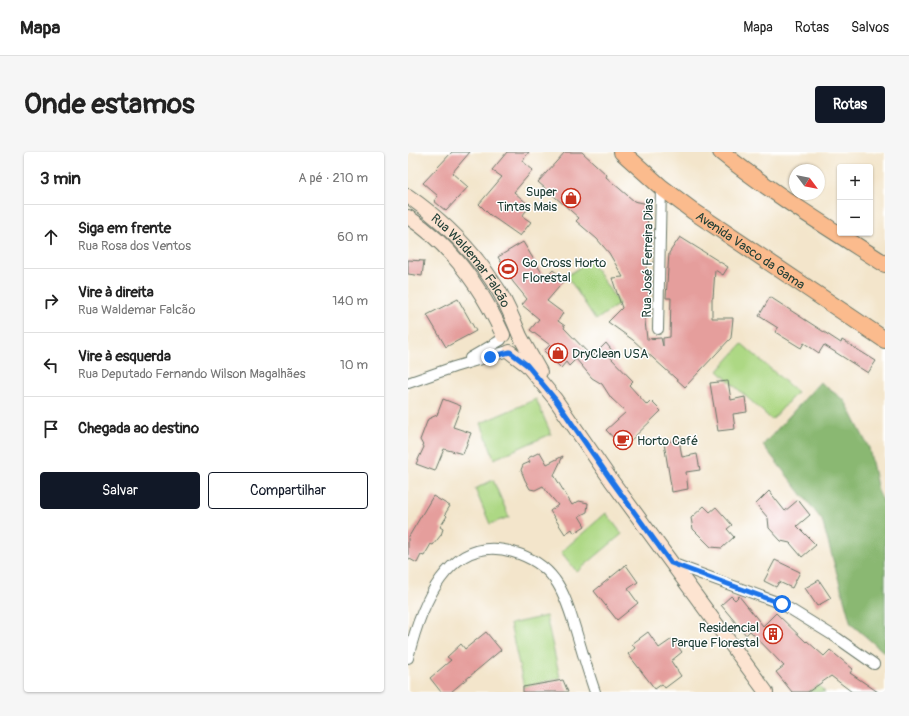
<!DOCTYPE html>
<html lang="pt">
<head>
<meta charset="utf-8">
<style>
  :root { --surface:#fff; --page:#f6f6f6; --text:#222; --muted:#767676; --line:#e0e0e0; --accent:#111827 }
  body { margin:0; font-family:Pangolin,sans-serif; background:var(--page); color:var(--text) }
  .controls { position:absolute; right:12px; top:12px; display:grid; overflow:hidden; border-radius:4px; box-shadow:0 1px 3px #0004 }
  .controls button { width:36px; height:36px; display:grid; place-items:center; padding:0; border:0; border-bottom:1px solid var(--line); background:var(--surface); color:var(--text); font:20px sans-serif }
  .compass { position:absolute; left:381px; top:12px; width:36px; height:36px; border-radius:50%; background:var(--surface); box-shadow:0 1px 3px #0004; rotate:122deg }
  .stop { position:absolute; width:12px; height:12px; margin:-9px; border:3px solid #1a73e8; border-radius:50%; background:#fff }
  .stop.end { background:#1a73e8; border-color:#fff; box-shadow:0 1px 4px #0008 }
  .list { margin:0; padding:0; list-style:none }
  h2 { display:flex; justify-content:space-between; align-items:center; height:52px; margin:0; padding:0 16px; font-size:17px }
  h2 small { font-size:13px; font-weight:400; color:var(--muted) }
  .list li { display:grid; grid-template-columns:26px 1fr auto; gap:12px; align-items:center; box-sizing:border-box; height:64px; padding:0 16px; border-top:1px solid var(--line) }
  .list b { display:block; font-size:15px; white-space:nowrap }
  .list p { margin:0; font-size:13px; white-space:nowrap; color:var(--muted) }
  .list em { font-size:13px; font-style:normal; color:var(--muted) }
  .actions { display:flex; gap:8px; padding:12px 16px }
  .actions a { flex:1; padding:9px 0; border:1px solid var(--accent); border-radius:4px; text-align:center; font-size:14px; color:var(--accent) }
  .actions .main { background:var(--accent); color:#fff }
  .icon { flex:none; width:22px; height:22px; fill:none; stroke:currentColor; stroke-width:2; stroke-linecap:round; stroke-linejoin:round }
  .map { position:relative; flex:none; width:477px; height:540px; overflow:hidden; border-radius:4px }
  header { display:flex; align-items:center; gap:24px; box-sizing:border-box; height:56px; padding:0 20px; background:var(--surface); border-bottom:1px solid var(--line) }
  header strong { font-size:19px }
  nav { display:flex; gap:22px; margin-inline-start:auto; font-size:14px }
  .intro { display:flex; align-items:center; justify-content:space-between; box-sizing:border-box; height:96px; padding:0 24px }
  h1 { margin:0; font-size:28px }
  .button { padding:10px 18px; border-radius:4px; background:var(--accent); color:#fff; font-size:14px; font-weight:700 }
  main { display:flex; gap:24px; padding:0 24px }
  aside { flex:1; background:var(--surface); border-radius:4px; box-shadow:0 1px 3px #0004 }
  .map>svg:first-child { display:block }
</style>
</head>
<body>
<header>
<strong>Mapa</strong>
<nav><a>Mapa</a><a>Rotas</a><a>Salvos</a></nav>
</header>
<div class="intro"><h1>Onde estamos</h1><a class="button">Rotas</a></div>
<main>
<aside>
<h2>3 min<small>A pé · 210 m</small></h2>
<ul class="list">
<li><svg class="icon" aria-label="ahead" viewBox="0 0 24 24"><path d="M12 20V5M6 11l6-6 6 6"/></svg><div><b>Siga em frente</b><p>Rua Rosa dos Ventos</p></div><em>60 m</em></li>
<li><svg class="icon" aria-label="right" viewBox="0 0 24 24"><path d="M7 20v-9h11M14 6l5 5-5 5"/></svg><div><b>Vire à direita</b><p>Rua Waldemar Falcão</p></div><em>140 m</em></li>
<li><svg class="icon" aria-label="left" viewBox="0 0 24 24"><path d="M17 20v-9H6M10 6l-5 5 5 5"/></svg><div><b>Vire à esquerda</b><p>Rua Deputado Fernando Wilson Magalhães</p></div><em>10 m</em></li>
<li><svg class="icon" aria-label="arrive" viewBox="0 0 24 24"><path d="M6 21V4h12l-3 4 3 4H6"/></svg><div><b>Chegada ao destino</b></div></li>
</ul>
<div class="actions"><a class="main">Salvar</a><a>Compartilhar</a></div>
</aside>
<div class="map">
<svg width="477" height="540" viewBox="0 0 477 540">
  <rect width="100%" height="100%" fill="#fff"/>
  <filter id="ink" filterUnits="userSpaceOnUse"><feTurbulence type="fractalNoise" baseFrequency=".025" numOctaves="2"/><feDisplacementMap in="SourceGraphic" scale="8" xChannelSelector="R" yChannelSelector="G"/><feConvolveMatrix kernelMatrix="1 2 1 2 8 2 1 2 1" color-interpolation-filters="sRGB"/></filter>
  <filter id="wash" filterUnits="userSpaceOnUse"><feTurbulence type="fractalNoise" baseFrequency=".012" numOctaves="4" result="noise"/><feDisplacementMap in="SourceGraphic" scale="16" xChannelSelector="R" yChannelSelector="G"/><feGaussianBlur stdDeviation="0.9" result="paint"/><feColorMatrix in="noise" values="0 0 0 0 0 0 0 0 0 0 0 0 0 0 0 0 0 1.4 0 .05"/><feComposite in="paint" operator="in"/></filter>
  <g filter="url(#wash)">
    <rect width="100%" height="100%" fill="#f3e5cb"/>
    <g fill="#add884" stroke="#668a5c">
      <polygon points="182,108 211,152 188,168 159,124"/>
      <polygon points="334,192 389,240 364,268 310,219"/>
      <polygon points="128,247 143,282 86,307 73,271"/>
      <polygon points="85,328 101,365 82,372 67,337"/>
      <polygon points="198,361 214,382 169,420 153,400"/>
      <polygon points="138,464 152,526 116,535 102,472"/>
      <polygon points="410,533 417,540 400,540"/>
    </g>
    <polygon fill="#8ab872" stroke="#547a53" points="412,230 437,249 461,296 470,339 477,353 477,501 443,472 414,368 355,293"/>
    <g id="blocks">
      <g fill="#e59e9c">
        <polygon points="44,0 62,0 44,21 60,35 38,59 26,49 30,44 15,31"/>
        <polygon points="99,0 121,0 114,9 125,18 106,40 122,54 114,64 123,70 112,84 82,63 71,52 94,25 84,18"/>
        <polygon points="157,0 174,0 199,23 198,25 226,49 240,52 238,122 242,137 236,160 239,187 253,186 255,194 255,186 262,185 263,146 258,146 261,101 272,85 320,115 315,123 307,118 305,146 304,146 304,166 325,166 323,186 277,235 225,188 200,170 214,156 204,126 215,125 201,101 189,87 168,69 171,66 130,30"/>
        <polygon points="115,90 137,126 145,118 157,128 139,149 155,161 150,169 157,174 156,176 184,205 198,191 206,201 202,205 225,229 221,233 239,253 243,249 253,259 215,296 198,278 218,260 203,246 194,232 184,226 168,207 161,214 158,210 153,216 136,199 142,193 122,178 131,167 114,153 119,147 105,130 90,105"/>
        <polygon points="0,108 16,109 14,124 0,122"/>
        <polygon points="362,145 433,191 434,188 468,209 460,221 416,193 411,201 396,191 393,196 367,180 370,176 351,164"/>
        <polygon points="50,147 68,179 38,195 19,163"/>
        <polygon points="320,229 323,248 337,245 339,260 325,262 327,277 310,279 302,231"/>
        <polygon points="35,247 53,254 45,275 63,281 55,302 36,297 27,319 8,312 16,295 12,288 20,267 29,263"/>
        <polygon points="271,287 274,305 289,302 292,318 278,320 280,337 264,340 256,291"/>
        <polygon points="132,300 139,312 155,304 146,323 164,353 171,349 180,351 179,360 171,364 177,374 166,381 164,377 157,382 142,359 150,353 139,340 135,334 127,338 122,337 117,328 113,318 115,313 122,310 120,306"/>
        <polygon points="361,339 377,359 390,348 402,363 389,374 408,393 394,405 382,391 373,389 361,376 360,366 348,352"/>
        <polygon points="25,344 42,354 37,362 39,364 32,375 35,377 33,383 25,393 23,392 16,404 13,403 9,411 0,406 0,386"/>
        <polygon points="296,354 302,360 308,355 324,373 319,377 326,385 314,396 303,395 285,377 283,366"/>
        <polygon points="367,408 392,420 384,436 371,430 368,435 356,429"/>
        <polygon points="218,413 230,430 220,437 230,451 209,468 186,439"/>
        <polygon points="411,428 423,446 409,454 397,436"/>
        <polygon points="323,444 327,448 331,444 355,474 368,461 398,490 399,489 416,504 422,498 445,517 442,521 470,540 444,540 423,524 400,540 384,540 368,520 376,514 342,479 338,483 313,453"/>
        <polygon points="78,480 93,498 43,540 33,540 22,526 43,508 39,505 53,492 57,497"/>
        <polygon points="240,480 251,496 264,487 274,500 263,509 273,524 257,536 254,532 247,537 220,502 227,496 224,492"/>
        <polygon points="155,528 160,540 115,540 115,535"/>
      </g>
    </g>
  </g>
  <g filter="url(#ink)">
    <use href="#blocks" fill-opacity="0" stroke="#697869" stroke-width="1"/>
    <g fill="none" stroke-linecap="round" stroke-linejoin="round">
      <defs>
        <g id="street">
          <polyline points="250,177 253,35"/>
          <polyline points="62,206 93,188"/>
          <polyline points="0,231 46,215 100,199"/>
          <polyline points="263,411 374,452 429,486 466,512"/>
          <path d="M0 506C12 456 40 380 105 400 122 405 137 414 147 428 157 441 163 463 168 479 174 499 180 520 187 540"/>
        </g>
        <g id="secondary">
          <path id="s1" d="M0 44C36 69 68 102 91 139 99 153 106 169 112 184"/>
          <path d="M0 65C43 93 74 137 95 183"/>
          <polyline points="113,186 132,220"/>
          <polyline points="102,200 119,213 147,247 203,328 358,540"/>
        </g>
        <g id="primary">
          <path id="s2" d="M214 0 253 35 285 59 477 188"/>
          <path d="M313 0C365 42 421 76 477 112"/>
        </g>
      </defs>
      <use href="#street" stroke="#697869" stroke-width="12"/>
      <use href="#secondary" stroke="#697869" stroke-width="16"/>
      <use href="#primary" stroke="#697869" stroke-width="18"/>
      <use href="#street" stroke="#fff" stroke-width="10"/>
      <use href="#secondary" stroke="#fde4d1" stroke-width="14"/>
      <use href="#primary" stroke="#fbbb8d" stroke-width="16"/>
    </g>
  </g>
  <g fill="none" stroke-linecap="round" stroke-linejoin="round" filter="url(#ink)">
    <polyline stroke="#1a73e8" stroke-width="5" points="82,205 102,200 119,213 147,247 203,328 263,411 374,452"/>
  </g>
  <defs>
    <symbol id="shop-ring" viewBox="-11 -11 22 22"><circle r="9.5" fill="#fff" stroke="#c8321e" stroke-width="1.5"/><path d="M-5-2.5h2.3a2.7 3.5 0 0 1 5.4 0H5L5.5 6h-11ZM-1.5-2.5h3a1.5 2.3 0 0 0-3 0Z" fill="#c8321e"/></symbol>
    <symbol id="stadium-ring" viewBox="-11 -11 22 22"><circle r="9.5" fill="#fff" stroke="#c8321e" stroke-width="1.5"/><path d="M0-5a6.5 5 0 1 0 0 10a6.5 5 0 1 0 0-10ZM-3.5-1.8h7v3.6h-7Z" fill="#c8321e"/></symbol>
    <symbol id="cafe-ring" viewBox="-11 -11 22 22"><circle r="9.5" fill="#fff" stroke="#c8321e" stroke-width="1.5"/><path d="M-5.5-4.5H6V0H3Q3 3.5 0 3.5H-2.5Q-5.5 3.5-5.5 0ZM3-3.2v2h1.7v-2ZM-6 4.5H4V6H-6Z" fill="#c8321e"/></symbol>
    <symbol id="building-ring" viewBox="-11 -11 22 22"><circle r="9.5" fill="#fff" stroke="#c8321e" stroke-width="1.5"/><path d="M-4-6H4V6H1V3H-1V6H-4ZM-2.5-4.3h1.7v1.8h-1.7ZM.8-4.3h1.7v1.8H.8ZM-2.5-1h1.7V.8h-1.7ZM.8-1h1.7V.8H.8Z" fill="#c8321e"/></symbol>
  </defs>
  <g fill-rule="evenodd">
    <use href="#shop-ring" x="152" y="35" width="22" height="22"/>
    <use href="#stadium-ring" x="89" y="106" width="22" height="22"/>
    <use href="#shop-ring" x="139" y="190" width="22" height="22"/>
    <use href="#cafe-ring" x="204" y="277" width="22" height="22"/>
    <use href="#building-ring" x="354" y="471" width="22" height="22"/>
  </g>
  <g text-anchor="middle" stroke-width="3" stroke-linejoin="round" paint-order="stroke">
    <g font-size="13" fill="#1f3d34" stroke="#fff" text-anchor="start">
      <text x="149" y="44" text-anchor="end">Super<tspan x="149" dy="15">Tintas Mais</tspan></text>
      <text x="114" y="115">Go Cross Horto<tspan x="114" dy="15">Florestal</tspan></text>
      <text x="164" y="206">DryClean USA</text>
      <text x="229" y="293">Horto Café</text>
      <text x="351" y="480" text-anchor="end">Residencial<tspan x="351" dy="15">Parque Florestal</tspan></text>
    </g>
    <g font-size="13" fill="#1f3d34" stroke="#fff">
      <text dy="5" stroke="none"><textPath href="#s2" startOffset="162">Avenida Vasco da Gama</textPath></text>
      <text transform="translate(239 106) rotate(-89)" y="5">Rua José Ferreira Dias</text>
      <text dy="5" stroke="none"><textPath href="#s1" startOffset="91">Rua Waldemar Falcão</textPath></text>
    </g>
  </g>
</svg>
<div class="controls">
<button>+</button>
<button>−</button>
</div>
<svg class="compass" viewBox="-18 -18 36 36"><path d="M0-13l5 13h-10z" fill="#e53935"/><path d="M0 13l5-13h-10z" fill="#767676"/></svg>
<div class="stop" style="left:374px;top:452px"></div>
<div class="stop end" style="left:82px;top:205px"></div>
</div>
</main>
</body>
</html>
